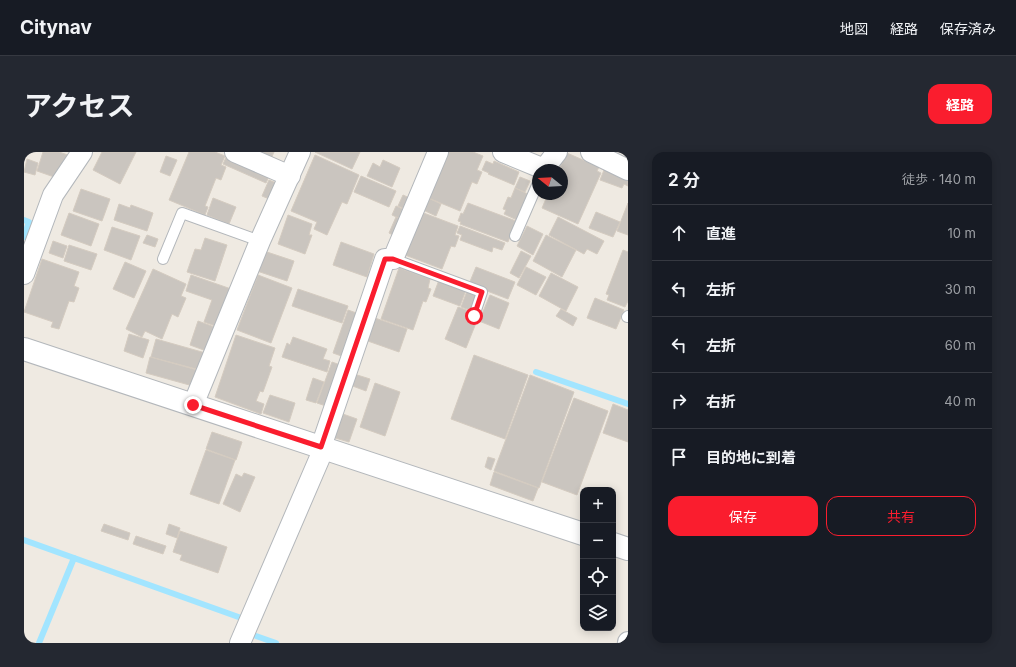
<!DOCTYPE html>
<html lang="ja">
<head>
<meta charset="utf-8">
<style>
  :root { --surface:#171b24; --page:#242831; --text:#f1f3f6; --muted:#9ea1a6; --line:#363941; --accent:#fa1d2e }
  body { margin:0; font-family:Inter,"Noto Sans JP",sans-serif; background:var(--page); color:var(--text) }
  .controls { position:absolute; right:12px; bottom:12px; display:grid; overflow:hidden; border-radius:8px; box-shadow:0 2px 10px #0003 }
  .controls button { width:36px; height:36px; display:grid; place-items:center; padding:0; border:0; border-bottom:1px solid var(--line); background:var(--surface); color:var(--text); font:20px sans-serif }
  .compass { position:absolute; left:508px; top:12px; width:36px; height:36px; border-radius:50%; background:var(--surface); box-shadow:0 2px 10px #0003; rotate:288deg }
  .stop { position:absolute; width:12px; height:12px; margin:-9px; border:3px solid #fa1d2e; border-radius:50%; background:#fff }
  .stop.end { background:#fa1d2e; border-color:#fff; box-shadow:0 1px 4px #0008 }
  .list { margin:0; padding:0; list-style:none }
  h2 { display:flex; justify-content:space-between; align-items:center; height:52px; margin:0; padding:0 16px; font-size:17px }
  h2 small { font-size:13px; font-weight:400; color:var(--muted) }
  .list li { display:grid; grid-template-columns:26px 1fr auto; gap:12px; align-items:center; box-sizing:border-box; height:56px; padding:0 16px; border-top:1px solid var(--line) }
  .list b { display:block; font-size:15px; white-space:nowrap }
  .list em { font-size:13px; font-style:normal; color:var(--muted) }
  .actions { display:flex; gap:8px; padding:12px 16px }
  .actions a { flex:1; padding:9px 0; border:1px solid var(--accent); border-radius:12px; text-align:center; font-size:14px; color:var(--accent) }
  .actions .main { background:var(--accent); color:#fff }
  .icon { flex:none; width:22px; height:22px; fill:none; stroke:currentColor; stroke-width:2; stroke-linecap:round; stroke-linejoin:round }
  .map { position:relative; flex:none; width:604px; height:491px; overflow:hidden; border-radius:12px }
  header { display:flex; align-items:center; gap:24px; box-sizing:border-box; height:56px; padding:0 20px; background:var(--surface); border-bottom:1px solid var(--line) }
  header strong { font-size:19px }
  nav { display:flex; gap:22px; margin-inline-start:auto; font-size:14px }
  .intro { display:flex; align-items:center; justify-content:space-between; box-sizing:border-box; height:96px; padding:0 24px }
  h1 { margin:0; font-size:28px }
  .button { padding:10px 18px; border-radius:12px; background:var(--accent); color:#fff; font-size:14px; font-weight:700 }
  main { display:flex; gap:24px; padding:0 24px }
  aside { flex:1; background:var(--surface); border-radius:12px; box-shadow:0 2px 10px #0003 }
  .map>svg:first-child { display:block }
</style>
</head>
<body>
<header>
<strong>Citynav</strong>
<nav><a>地図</a><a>経路</a><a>保存済み</a></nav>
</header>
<div class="intro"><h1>アクセス</h1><a class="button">経路</a></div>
<main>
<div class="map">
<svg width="604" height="491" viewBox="0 0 604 491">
  <rect width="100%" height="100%" fill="#efeae2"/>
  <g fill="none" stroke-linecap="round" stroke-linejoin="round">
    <g stroke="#a2e5ff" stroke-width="6">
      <polyline points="0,68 5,70 0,85"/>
      <polyline points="512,220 604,252"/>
      <polyline points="0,388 220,467"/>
      <polyline points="232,484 252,491"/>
      <polyline points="15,491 50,406"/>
    </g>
  </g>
  <g fill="#cac5bf" stroke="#d4cbc0">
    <polygon points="19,0 35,0 44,3 33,26 13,19"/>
    <polygon points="78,0 112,0 96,32 69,18"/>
    <polygon points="165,0 191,0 201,4 197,13 202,15 197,28 192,26 181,54 184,55 181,63 145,48"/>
    <polygon points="234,0 250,0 246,9"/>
    <polygon points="291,0 336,0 328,17"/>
    <polygon points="421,0 449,0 459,4 453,18 458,20 453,32 448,30 436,59 402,45"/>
    <polygon points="204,1 247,20 242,31 199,12"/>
    <polygon points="543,1 575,15 573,19 577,21 554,72 518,56 524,42 538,42 538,18 535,18"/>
    <polygon points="291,3 335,23 323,52 318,50 303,83 290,77 293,70 267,59"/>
    <polygon points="142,4 153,8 146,24 136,20"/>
    <polygon points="3,7 14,11 11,23 0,20"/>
    <polygon points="359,8 376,16 368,35 343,24 349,11 356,15"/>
    <polygon points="462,9 469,12 470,9 495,20 490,33 464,22 465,21 458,18"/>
    <polygon points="582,13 604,22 604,34 600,32 598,36 576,28"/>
    <polygon points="337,24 372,39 365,55 330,40"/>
    <polygon points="496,25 506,29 501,40 491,36"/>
    <polygon points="245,28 257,33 250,49 238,44"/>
    <polygon points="491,36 506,43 495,69 480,62 482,58 479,57 484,45 487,46"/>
    <polygon points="57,37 86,47 78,69 49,59"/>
    <polygon points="379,43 390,48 386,59 374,54"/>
    <polygon points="402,45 417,52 412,64 397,57"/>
    <polygon points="189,46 212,55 205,72 183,63"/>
    <polygon points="444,51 492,69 484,90 436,72 437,70 434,69 437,61 439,62"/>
    <polygon points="604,51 604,83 593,79"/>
    <polygon points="95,52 106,56 107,53 129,61 123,79 90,68"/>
    <polygon points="372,54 383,59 379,68 368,63"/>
    <polygon points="397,60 434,74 431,83 435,84 431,95 427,94 418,117 381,103"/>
    <polygon points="572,60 596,70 589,85 565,76"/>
    <polygon points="45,61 75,72 67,94 37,83"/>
    <polygon points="264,63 288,72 285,83 288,83 281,102 254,92"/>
    <polygon points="372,65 382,70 375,86 365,81"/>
    <polygon points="534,65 580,89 573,102 563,97 560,102 525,83"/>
    <polygon points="436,74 481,91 478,98 469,95 468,100 436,88 438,83 433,81"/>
    <polygon points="503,74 519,82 509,103 493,94"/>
    <polygon points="88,75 116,84 107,108 80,98"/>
    <polygon points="123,83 134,87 131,95 119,91"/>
    <polygon points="522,83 552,98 538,125 509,109"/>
    <polygon points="181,86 203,93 191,129 163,120 171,97 177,98"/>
    <polygon points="29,89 43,94 39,106 25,101"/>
    <polygon points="317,90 350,102 343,125 309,113"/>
    <polygon points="45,93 73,102 67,118 40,109"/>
    <polygon points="599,98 604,100 604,149 601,155 583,148 585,143 582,142"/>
    <polygon points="240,99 270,109 263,129 233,119"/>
    <polygon points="497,99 507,104 495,126 486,121"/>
    <polygon points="18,107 55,120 50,134 55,136 50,150 45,149 35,177 27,175 29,170 0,160"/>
    <polygon points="101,110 122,119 110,146 89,137"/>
    <polygon points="452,115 491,130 484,147 445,132"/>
    <polygon points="502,115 522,125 512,143 493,133"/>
    <polygon points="375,116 406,127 404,136 407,137 402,150 399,149 389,178 357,167"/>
    <polygon points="129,117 162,132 157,144 162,146 154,165 148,162 138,187 121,179 118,185 102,177"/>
    <polygon points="527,121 554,135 542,159 515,144"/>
    <polygon points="167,123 210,138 197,176 180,170 188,148 162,139"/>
    <polygon points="234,123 268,136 247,191 213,178"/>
    <polygon points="415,128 442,138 436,154 409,144"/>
    <polygon points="274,137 324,154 318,171 268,154"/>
    <polygon points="443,139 456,144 449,159 437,155"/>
    <polygon points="466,143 485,151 475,177 455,169"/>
    <polygon points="571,146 600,158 592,177 563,166"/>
    <polygon points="434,155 448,160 444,168 452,171 442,196 421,187"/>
    <polygon points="537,157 553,166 549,174 532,164"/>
    <polygon points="324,158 338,163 323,206 309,201"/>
    <polygon points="348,165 383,177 375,200 341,188"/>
    <polygon points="174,169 196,177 188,201 166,193"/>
    <polygon points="105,182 125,188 119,206 100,199"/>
    <polygon points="212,183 251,196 245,214 248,215 239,240 236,239 232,249 240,252 237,262 191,245"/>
    <polygon points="269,185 303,197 299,207 306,209 303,220 258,205 263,191 266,193"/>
    <polygon points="132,187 185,202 180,219 127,205"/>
    <polygon points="450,203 504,223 481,287 427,267"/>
    <polygon points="126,205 173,218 169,234 122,221"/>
    <polygon points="308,210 319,214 305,255 293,251"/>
    <polygon points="330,222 346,227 342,239 326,233"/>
    <polygon points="506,223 550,240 515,336 470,319"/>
    <polygon points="289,226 300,230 292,251 282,248"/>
    <polygon points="351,231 376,240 361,284 336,275"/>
    <polygon points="246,243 271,251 265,270 239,261"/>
    <polygon points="550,246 584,259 553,343 518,330"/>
    <polygon points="589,252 604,258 604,290 579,281"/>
    <polygon points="316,261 333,267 325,290 308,285"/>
    <polygon points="188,280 218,290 212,308 182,297"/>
    <polygon points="182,298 211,308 195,352 166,342"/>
    <polygon points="464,305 471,307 467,318 461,315"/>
    <polygon points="470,320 514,336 509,349 466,333"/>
    <polygon points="220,321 231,325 216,360 199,352 212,322 218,325"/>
    <polygon points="80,372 106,381 104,388 77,379"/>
    <polygon points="145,372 156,376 153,386 142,382"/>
    <polygon points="156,379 203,395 194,421 156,408 158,403 149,400"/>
    <polygon points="112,384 142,394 139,402 109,392"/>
  </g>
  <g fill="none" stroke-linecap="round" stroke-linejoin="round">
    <defs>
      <g id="service">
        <polyline points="491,84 514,31"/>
        <polyline points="139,107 158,61 236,89"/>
        <polyline points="369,107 458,140 450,164"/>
        <polyline points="603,165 604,164"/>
      </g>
      <g id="minor">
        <polyline points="211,0 266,24"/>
        <polyline points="479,0 520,17 533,0"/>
        <polyline points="567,0 604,18"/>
        <polyline points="0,122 29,43 58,0"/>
        <polyline points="169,253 236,89 276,0"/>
        <polyline points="297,295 361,107 369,107 414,0"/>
        <polyline points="216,491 300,296"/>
        <polyline points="604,491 604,490"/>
      </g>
      <g id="tertiary">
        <polyline points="0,197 559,382"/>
        <polyline points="589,392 604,397"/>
      </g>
    </defs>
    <use href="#service" stroke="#b3b7bb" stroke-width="12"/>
    <use href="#minor" stroke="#b3b7bb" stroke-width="22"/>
    <use href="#tertiary" stroke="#b3b7bb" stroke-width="24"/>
    <use href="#service" stroke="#fff" stroke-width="10"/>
    <use href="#minor" stroke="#fff" stroke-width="20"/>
    <use href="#tertiary" stroke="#fff" stroke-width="22"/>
  </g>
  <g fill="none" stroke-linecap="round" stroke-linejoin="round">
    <polyline stroke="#fa1d2e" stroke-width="5" points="169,253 297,295 361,107 369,107 458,140 450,164"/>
  </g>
</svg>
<div class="controls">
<button>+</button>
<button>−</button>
<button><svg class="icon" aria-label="locate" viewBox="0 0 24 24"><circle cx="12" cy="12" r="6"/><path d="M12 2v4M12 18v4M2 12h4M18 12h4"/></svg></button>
<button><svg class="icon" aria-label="layers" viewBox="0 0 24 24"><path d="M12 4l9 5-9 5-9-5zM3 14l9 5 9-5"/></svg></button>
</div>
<svg class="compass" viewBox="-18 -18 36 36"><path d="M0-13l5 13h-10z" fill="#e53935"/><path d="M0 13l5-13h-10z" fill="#9ea1a6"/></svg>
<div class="stop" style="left:450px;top:164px"></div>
<div class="stop end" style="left:169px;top:253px"></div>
</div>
<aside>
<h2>2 分<small>徒歩 · 140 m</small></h2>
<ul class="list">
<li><svg class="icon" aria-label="ahead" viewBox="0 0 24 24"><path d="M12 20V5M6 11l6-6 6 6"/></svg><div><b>直進</b></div><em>10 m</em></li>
<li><svg class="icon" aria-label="left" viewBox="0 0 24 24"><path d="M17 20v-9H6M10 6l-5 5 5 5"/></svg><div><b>左折</b></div><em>30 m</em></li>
<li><svg class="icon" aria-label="left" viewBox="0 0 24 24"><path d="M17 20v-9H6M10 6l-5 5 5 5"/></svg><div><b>左折</b></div><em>60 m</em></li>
<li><svg class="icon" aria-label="right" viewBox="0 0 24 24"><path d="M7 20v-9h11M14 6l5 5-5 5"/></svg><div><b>右折</b></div><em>40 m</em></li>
<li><svg class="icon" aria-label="arrive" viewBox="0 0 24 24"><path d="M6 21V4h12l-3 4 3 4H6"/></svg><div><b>目的地に到着</b></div></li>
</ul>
<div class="actions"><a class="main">保存</a><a>共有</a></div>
</aside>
</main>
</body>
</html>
